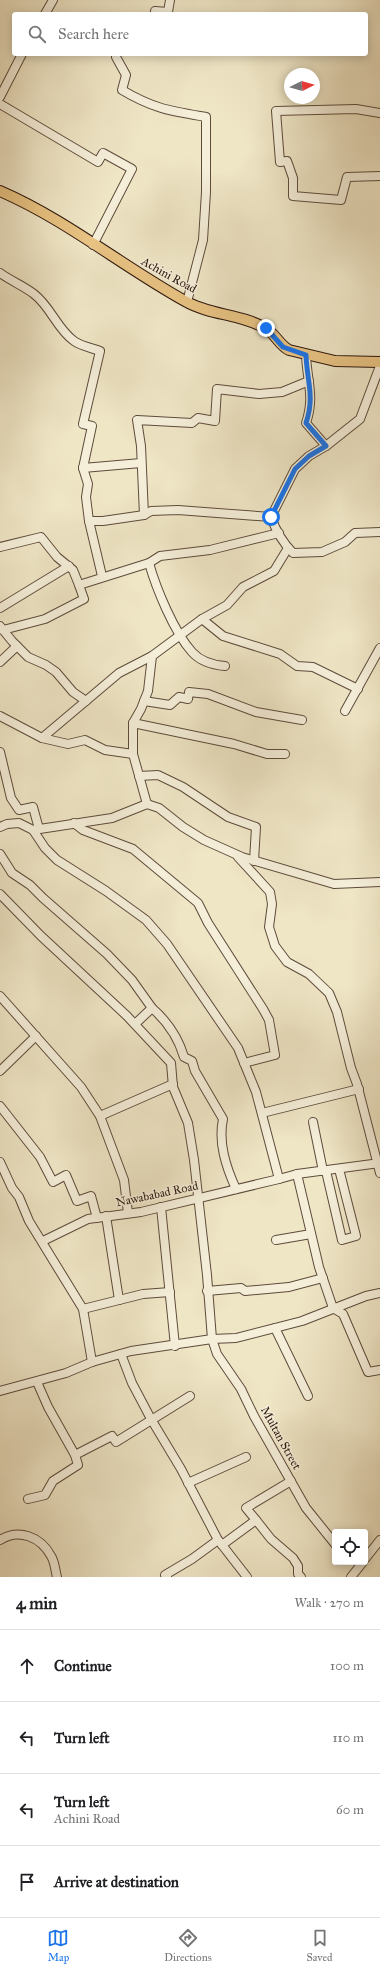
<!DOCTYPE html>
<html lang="en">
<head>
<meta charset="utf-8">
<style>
  :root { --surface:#fff; --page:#f2f2f2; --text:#202124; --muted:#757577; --line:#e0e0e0; --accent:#1a73e8 }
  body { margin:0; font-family:"IM FELL Great Primer",serif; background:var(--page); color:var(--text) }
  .controls { position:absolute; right:12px; bottom:12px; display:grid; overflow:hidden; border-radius:4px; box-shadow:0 2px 10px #0003 }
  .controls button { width:36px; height:36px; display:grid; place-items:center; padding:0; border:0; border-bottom:1px solid var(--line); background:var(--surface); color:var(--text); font:20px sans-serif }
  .compass { position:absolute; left:284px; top:68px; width:36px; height:36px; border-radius:50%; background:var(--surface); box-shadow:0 2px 10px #0003; rotate:84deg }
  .stop { position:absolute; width:12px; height:12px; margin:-9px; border:3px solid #1a73e8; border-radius:50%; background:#fff }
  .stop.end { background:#1a73e8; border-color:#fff; box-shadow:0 1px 4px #0008 }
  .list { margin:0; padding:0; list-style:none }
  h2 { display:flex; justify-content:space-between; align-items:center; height:52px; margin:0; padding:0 16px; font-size:17px }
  h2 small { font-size:13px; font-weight:400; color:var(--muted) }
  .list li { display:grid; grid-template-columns:26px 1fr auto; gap:12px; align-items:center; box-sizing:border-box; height:72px; padding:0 16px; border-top:1px solid var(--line) }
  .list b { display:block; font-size:15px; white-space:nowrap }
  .list p { margin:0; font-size:13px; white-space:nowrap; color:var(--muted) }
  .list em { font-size:13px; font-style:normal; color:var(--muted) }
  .icon { flex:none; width:22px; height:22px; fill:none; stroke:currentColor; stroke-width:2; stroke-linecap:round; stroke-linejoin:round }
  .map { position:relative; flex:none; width:380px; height:1577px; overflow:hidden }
  .search { position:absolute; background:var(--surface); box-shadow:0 2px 10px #0003; left:12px; right:12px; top:12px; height:44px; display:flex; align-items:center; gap:10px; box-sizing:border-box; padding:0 14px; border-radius:4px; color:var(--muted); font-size:15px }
  .sheet { height:340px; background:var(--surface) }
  nav { display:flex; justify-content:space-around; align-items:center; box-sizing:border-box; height:56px; border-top:1px solid var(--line); background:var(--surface); font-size:11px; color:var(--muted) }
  nav a { display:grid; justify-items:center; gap:2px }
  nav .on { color:var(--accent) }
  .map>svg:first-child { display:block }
</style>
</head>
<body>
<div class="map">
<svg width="380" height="1577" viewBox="0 0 380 1577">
  <rect width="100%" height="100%" fill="#efe6c6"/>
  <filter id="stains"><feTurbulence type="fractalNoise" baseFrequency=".005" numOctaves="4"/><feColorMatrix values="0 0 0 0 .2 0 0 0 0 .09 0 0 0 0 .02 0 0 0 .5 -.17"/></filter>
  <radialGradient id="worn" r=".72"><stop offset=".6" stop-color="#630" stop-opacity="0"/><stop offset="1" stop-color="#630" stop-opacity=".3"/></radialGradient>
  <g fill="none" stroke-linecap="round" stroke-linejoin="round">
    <defs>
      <g id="minor">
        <polyline points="45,14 53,0"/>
        <polyline points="155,14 155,11 168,12 170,0"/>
        <path d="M116 54V57L126 75 122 90C154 109 171 111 206 117V192L203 240 187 302"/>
        <polyline points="0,97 22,54"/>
        <polyline points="0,104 98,162 103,153 132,169 93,245"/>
        <polyline points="380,113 356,109 276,111 280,162 287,161 293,178 293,196 341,200 347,177 380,176"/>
        <path d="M0 273C11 281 24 286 34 294 51 307 57 329 74 341 81 346 92 348 100 351L83 424 92 426 83 468 88 484 86 497 89 521 102 576"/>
        <path d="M306 355C307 382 315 396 306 423L326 446"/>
        <path d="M380 366 360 419 326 446 309 456 295 469 271 517C276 531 283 543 293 553L322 552 345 542 355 533 380 532"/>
        <polyline points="83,468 141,463"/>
        <polyline points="144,515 141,446 137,420 192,423 198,418 215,421 217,389 259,394 282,392 309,381"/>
        <polyline points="89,521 103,521 144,515 151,511 178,510 271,517"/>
        <polyline points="0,547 41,537 57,557 73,570 79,585 149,563 160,556 210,550 279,533"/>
        <path d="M149 563C156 588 174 632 192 652 200 661 213 665 225 666"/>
        <polyline points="0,608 69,566"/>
        <polyline points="202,619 223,636 280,654 297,666 313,667 358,689"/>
        <polyline points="0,626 12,641 28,657 46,665 56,672 73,692 86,701"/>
        <polyline points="3,630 45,619 84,599 79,585"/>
        <polyline points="0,662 17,646"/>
        <polyline points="144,701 170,705 179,697 188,699 189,692 208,694 256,712 302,720"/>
        <polyline points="345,711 380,648"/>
        <polyline points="0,716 42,738 68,744 85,740 105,750 133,754"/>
        <polyline points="133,723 234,744 267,754 285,754"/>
        <polyline points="42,738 119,673 152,656"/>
        <polyline points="0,752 11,798 19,810 33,807 39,829"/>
        <polyline points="139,776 158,775 183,787 228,817 256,827 254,861"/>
        <polyline points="147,804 133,754 133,723 141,709 148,691 152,656 202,619 227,605 243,587 274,571 288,548"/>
        <polyline points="74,823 83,830 133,849 198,903 208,923 263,1009 269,1020 275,1055 244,1063"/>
        <polyline points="0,827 7,824 19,823 33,830 45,848 57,860 106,891 146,920 167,944 238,1048 256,1092 279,1179 297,1174 380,1163"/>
        <polyline points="33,830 112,818 147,804 159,808 183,827 204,840 242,857 334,884 380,882"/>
        <polyline points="0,854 12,873 30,885 43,898 107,954 132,980 152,1008 135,1024"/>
        <polyline points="238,857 270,892 272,904 269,927 275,946 287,962 309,974 329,993 337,1012 351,1068 357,1084 380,1173"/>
        <polyline points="0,894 41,936 127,1016 171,1063 173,1087 188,1123 194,1160 207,1275 212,1339 217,1354 241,1389 254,1416 306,1508 335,1544"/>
        <polyline points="0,996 81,1087 100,1116 124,1180 128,1213"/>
        <path d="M152 1008C167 1021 178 1037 184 1057L192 1061 195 1071 223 1119C218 1143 226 1167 236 1189"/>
        <polyline points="0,1071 36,1036"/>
        <polyline points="0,1106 40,1157 53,1182 66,1175 77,1201 91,1196 97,1218"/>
        <polyline points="262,1113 359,1089"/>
        <polyline points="100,1116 173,1084"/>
        <polyline points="313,1122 323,1171"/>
        <polyline points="0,1162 12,1188 19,1197 29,1221 83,1309 92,1362"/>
        <polyline points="326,1171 342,1240 356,1236 339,1169"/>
        <polyline points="297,1174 319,1267 333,1308 343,1314 368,1372 380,1370"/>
        <polyline points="161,1207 175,1346"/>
        <polyline points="106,1216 119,1300"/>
        <polyline points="276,1240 311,1234"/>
        <polyline points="43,1241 88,1219 141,1212 279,1179"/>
        <polyline points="207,1291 241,1288 245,1291 289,1287 323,1278"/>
        <polyline points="83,1309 143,1294 170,1292"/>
        <polyline points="275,1328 308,1396"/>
        <polyline points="121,1354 132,1383 151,1419 181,1469 218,1540 192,1559 165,1575 167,1577"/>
        <polyline points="0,1391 66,1373 92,1362 131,1351 212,1339 236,1338 302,1321 366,1296 380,1293"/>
        <polyline points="75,1455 112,1436 116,1442 190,1396"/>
        <polyline points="188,1483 246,1457"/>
        <polyline points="28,1499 45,1495 53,1481 78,1465 75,1455 48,1407 37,1382"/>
        <polyline points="256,1520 246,1508 291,1481"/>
        <path d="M0 1540C19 1528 41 1537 51 1556 55 1562 55 1570 57 1577"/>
        <polyline points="219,1541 247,1577"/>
        <polyline points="222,1545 256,1520 271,1539 293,1558 298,1566 298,1574 301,1577"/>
        <polyline points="365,1559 380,1540"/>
        <polyline points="351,1577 363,1562"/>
      </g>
      <path id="major" d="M0 191C65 219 122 266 185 301 209 315 241 314 265 328 275 333 279 345 289 350L335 361 380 362"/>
    </defs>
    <use href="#minor" stroke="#5e4b3b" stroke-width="10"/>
    <use href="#major" stroke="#2d170d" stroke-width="12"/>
    <use href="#minor" stroke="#f5efda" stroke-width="8"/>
    <use href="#major" stroke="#e8c383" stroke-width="10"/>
  </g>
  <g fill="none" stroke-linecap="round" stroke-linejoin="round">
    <path stroke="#1a73e8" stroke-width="5" d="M266 328 283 347 306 355C307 382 315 396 306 423L326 446 309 456 295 469 271 517"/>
  </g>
  <g text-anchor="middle" stroke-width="3" stroke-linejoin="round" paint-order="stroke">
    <g font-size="12" fill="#2d170d" stroke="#f5efda">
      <text transform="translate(169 275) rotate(29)" y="4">Achini Road</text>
      <text transform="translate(157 1194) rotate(-12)" y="4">Nawababad Road</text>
      <text transform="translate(281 1438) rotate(61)" y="4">Multan Street</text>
    </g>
  </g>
  <rect width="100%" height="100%" filter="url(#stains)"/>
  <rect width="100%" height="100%" fill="url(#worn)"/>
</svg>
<div class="controls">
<button><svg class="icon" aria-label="locate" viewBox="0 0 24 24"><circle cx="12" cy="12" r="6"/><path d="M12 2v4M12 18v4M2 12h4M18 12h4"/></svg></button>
</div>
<svg class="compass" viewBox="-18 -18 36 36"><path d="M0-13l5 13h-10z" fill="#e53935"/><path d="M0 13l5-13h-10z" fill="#757577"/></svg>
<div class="stop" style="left:271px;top:517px"></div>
<div class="stop end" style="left:266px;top:328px"></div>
<div class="search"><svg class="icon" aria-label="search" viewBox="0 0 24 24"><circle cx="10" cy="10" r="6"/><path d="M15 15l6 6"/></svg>Search here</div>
</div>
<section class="sheet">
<h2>4 min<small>Walk · 270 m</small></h2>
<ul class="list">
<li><svg class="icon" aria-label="ahead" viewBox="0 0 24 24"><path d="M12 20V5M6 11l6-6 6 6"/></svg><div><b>Continue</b></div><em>100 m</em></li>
<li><svg class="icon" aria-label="left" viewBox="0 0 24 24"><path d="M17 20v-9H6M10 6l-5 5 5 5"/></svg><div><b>Turn left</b></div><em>110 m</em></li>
<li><svg class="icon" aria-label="left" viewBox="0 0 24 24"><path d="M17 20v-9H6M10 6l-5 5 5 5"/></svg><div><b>Turn left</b><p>Achini Road</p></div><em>60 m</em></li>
<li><svg class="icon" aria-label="arrive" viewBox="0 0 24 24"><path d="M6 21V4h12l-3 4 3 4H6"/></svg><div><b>Arrive at destination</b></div></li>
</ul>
</section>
<nav>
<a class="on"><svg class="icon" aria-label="map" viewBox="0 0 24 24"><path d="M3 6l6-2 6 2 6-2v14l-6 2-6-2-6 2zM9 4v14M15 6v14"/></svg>Map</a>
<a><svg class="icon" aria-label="directions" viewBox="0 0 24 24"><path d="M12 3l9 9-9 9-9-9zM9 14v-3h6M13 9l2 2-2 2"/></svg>Directions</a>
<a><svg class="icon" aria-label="saved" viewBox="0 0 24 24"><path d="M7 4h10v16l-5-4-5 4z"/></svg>Saved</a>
</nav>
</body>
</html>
